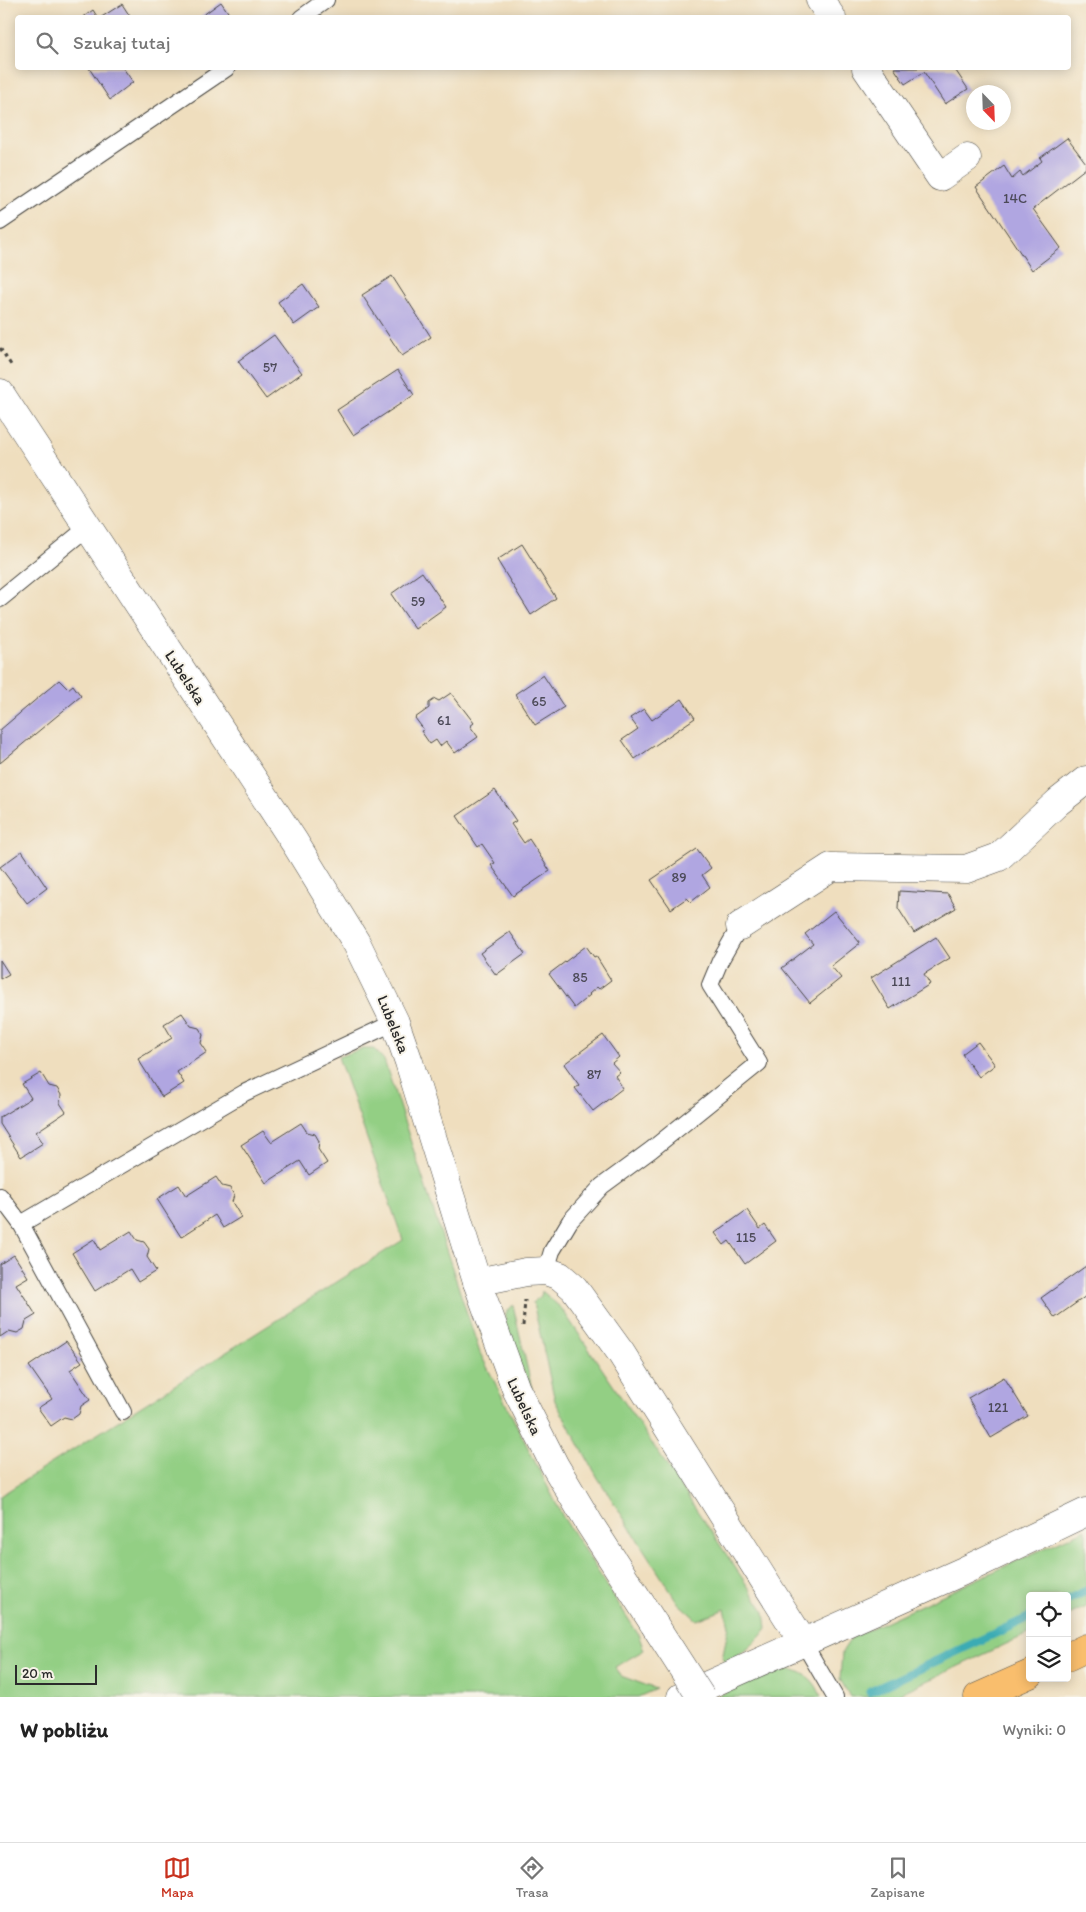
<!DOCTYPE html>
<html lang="pl">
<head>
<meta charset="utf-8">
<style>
  :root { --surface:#fff; --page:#f2f2f2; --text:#222; --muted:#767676; --line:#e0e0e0; --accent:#c8321e }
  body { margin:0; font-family:Itim,sans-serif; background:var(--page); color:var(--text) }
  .controls { position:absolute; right:15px; bottom:15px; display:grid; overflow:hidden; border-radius:5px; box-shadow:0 2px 12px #0003 }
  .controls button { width:45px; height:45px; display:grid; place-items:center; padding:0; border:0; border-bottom:1px solid var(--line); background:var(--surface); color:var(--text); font:25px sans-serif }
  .compass { position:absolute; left:966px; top:85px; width:45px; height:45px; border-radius:50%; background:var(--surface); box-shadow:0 2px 12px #0003; rotate:157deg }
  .scale { position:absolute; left:15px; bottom:12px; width:82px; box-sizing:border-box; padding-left:5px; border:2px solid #2b2b2b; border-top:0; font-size:14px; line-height:18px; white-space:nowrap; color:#2b2b2b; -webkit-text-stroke:4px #f7f3e8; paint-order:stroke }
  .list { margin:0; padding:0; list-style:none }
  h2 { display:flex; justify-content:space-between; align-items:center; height:65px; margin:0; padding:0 20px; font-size:21px }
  h2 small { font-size:16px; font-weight:400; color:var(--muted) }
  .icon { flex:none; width:28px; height:28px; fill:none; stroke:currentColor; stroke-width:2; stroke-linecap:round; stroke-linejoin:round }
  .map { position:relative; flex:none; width:1086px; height:1697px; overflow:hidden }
  .search { position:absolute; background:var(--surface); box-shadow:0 2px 12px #0003; left:15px; right:15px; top:15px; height:55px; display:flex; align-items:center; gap:12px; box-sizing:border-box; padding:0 18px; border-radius:5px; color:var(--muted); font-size:19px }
  .sheet { height:145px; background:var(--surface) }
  nav { display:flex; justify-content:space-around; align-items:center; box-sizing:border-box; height:70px; border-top:1px solid var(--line); background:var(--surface); font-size:14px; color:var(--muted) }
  nav a { display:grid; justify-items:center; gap:2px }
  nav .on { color:var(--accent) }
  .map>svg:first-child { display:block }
</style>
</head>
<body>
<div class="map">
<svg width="1086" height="1697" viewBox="0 0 1086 1697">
  <rect width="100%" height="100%" fill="#f7f3e8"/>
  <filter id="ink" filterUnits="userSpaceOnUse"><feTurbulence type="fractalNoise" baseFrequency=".02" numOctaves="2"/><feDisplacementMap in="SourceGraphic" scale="10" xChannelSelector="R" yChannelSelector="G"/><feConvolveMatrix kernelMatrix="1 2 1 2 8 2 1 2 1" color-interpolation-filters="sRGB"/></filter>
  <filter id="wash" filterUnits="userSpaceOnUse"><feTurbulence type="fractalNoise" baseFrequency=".0096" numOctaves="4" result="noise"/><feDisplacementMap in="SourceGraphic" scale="20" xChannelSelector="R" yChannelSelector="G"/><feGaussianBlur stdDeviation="1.12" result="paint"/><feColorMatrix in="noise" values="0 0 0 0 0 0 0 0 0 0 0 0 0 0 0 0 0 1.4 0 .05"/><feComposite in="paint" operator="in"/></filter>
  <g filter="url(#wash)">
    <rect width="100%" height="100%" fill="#efdebe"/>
    <g fill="#93cf84" stroke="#5f7d58">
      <polygon points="362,1049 374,1049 384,1060 480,1353 563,1517 638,1634 644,1650 615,1667 621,1676 656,1689 638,1697 0,1697 0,1496 403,1240 338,1057"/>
      <path d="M542 1291 562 1309 765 1612 767 1628C755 1644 744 1654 726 1662L722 1658 729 1626 725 1609 697 1620 678 1603 598 1478 555 1401 533 1302 541 1296Z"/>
      <path d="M513 1305 532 1389C524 1372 500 1332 506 1314 507 1311 511 1307 513 1305Z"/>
      <polygon points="1086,1529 1086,1607 1067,1616 1067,1596 1030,1596 1030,1633 892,1697 850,1697 840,1679 842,1652 852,1637"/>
      <path d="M791 1669C806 1673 816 1681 821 1697H715L773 1672Z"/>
    </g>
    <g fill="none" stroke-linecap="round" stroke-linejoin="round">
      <g stroke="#3aabb4" stroke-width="9">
        <polyline points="1067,1600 1086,1591"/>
        <polyline points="870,1692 1030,1617"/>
      </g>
    </g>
    <g id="blocks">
      <g fill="#b0a6e1">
        <polygon points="221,2 232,18 199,18"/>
        <polygon points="122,4 131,18 100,18"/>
        <polygon points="93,10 98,18 82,18"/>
        <polygon points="89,68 123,68 133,82 110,100"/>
        <polygon points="894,68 954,68 968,89 945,104 924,72 905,84"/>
        <polygon points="1067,138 1086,163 1086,168 1033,209 1061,248 1032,270 976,187 1004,166 1012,179 1020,172 1023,176 1042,161 1040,158"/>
        <polygon points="392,276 431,337 402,356 362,295"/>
        <polygon points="303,284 319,307 294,325 278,302"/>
        <polygon points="274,335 302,373 266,399 238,361"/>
        <polygon points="398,370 414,395 353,435 337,410"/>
        <polygon points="522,544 556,598 531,615 497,560"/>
        <polygon points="422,572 446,607 415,629 391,594"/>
        <polygon points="543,675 564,707 535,725 515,694"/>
        <polygon points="59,680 68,689 73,685 81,696 0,763 0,730"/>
        <polygon points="451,693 474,723 470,726 478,737 455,753 446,741 440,746 436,740 430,744 421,731 424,730 415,718 429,708 429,703 435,699 439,701"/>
        <polygon points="682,699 695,718 635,759 622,740 638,729 630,718 644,709 652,720"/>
        <polygon points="495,790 516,821 511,824 524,843 529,839 550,871 513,896 491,865 495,863 482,844 478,847 457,816"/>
        <polygon points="697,849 711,868 702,875 710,887 691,902 687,898 671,909 651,880"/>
        <polygon points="22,851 47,888 27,903 0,867"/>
        <polygon points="899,891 948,894 956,908 914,933 898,908"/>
        <polygon points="834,911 860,943 831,966 841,978 810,1003 782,968 813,944 805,934"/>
        <polygon points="510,932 525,954 496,975 480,953"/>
        <polygon points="936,937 950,958 924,974 930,984 890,1009 871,978"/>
        <polygon points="586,946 594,957 596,956 611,980 599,989 597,987 589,994 590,995 574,1008 549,974"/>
        <polygon points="0,960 9,974 0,979"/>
        <polygon points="182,1013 191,1026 199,1028 203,1035 201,1043 207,1052 177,1072 184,1083 162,1097 138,1059 172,1038 164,1024"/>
        <polygon points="603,1035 619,1057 612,1063 620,1072 615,1076 623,1088 593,1111 575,1088 579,1085 564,1064"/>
        <polygon points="978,1042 995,1065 979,1077 962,1054"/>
        <polygon points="41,1073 49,1086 57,1088 61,1095 60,1103 66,1112 36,1132 43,1143 21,1157 0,1124 0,1117 31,1098 22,1084"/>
        <polygon points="301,1123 307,1132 315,1134 319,1141 318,1149 327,1163 309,1175 300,1161 266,1183 241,1145 263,1131 271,1142"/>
        <polygon points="216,1177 222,1186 230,1188 234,1195 232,1202 241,1217 223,1228 215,1215 181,1237 157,1199 179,1185 186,1196"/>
        <polygon points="747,1210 760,1229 765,1225 776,1241 745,1264 729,1241 724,1245 715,1233"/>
        <polygon points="131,1231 137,1240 144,1242 149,1249 147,1257 156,1271 138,1282 130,1269 95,1291 72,1253 94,1239 100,1250"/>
        <polygon points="14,1255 28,1277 16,1284 36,1315 26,1321 24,1329 17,1333 9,1331 0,1337 0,1264"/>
        <polygon points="1086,1266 1086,1296 1055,1318 1041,1298"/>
        <polygon points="66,1341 82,1362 70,1370 90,1400 81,1406 79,1414 72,1419 64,1417 51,1426 38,1408 52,1399 29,1366"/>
        <polygon points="1004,1377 1028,1416 991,1438 968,1398"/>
      </g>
    </g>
  </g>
  <g filter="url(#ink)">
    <use href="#blocks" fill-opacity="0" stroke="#484641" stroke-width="1"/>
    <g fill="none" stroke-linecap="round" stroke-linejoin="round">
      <defs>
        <g id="service">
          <polyline points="301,18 326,0"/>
          <polyline points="0,222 227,68"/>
          <polyline points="0,599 88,527"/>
          <polyline points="0,1196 21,1224 123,1412"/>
          <polyline points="21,1224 244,1093 395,1022"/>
          <polyline points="546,1271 552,1251 570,1221 602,1186 651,1150 759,1063 710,985 720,961 740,926"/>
          <polyline points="803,1642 835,1697"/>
        </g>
        <g id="minor">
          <polyline points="820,0 832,18"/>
          <polyline points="866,68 940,177 967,158"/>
          <polyline points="740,926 831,867 966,869 999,857 1058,802 1086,780"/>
          <polyline points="477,1282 526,1272 546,1271 560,1276 574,1288 621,1353 803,1642"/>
          <polyline points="681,1697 961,1572 1086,1512"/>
        </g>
        <polyline id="tertiary" points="0,393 295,843 357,944 395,1022 409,1062 477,1282 516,1389 555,1466 589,1523 654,1624"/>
        <g id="motorway">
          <polyline points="1067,1657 1086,1648"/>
          <polyline points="978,1697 1030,1674"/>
        </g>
      </defs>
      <use href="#service" stroke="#484641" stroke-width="18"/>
      <use href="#minor" stroke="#484641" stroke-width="29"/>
      <use href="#tertiary" stroke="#484641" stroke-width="29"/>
      <use href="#motorway" stroke="#484641" stroke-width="29"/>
      <g stroke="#484641" stroke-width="3" stroke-dasharray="4 4" stroke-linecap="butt">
        <polyline points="0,348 13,368"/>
        <polyline points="523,1326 525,1300"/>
      </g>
      <use href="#service" stroke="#fff" stroke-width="16"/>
      <use href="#minor" stroke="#fff" stroke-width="28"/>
      <use href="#tertiary" stroke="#fff" stroke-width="28"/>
      <use href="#motorway" stroke="#f9be6d" stroke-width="28"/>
      <defs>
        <polyline id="tertiary-bridge" points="654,1624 701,1697"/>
      </defs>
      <use href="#tertiary-bridge" stroke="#484641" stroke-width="29" stroke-linecap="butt"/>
      <use href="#tertiary-bridge" stroke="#fff" stroke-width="28"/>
    </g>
  </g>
  <g text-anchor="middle" stroke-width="4" stroke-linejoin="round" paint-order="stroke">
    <g font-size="14" fill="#4c4a58">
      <text x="1015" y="203">14C</text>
      <text x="270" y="372">57</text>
      <text x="418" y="606">59</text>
      <text x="539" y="706">65</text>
      <text x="444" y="725">61</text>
      <text x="679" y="882">89</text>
      <text x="580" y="982">85</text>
      <text x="901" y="986">111</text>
      <text x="594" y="1079">87</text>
      <text x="746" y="1242">115</text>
      <text x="998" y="1412">121</text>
    </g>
    <g font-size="16" fill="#2b2b2b" stroke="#f7f3e8">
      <text transform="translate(186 677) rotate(57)" y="6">Lubelska</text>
      <text transform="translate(394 1024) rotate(68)" y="6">Lubelska</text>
      <text transform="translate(525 1406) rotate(65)" y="6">Lubelska</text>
    </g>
  </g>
</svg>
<div class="controls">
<button><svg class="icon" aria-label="locate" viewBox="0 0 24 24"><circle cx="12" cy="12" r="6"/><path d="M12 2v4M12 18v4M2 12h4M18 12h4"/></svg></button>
<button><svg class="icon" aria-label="layers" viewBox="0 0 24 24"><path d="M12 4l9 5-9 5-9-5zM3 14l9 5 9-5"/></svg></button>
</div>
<svg class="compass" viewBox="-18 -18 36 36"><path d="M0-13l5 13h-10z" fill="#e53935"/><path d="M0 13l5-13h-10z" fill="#767676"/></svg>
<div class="scale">20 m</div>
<div class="search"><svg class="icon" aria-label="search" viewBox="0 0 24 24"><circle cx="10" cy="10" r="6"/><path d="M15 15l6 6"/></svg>Szukaj tutaj</div>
</div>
<section class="sheet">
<h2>W pobliżu<small>Wyniki: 0</small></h2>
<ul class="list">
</ul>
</section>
<nav>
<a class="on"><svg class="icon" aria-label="map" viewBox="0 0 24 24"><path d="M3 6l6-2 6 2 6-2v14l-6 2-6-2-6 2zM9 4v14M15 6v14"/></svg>Mapa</a>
<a><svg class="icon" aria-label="directions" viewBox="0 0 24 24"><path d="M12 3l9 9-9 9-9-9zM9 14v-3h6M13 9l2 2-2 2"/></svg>Trasa</a>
<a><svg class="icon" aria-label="saved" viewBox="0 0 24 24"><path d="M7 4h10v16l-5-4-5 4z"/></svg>Zapisane</a>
</nav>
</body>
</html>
